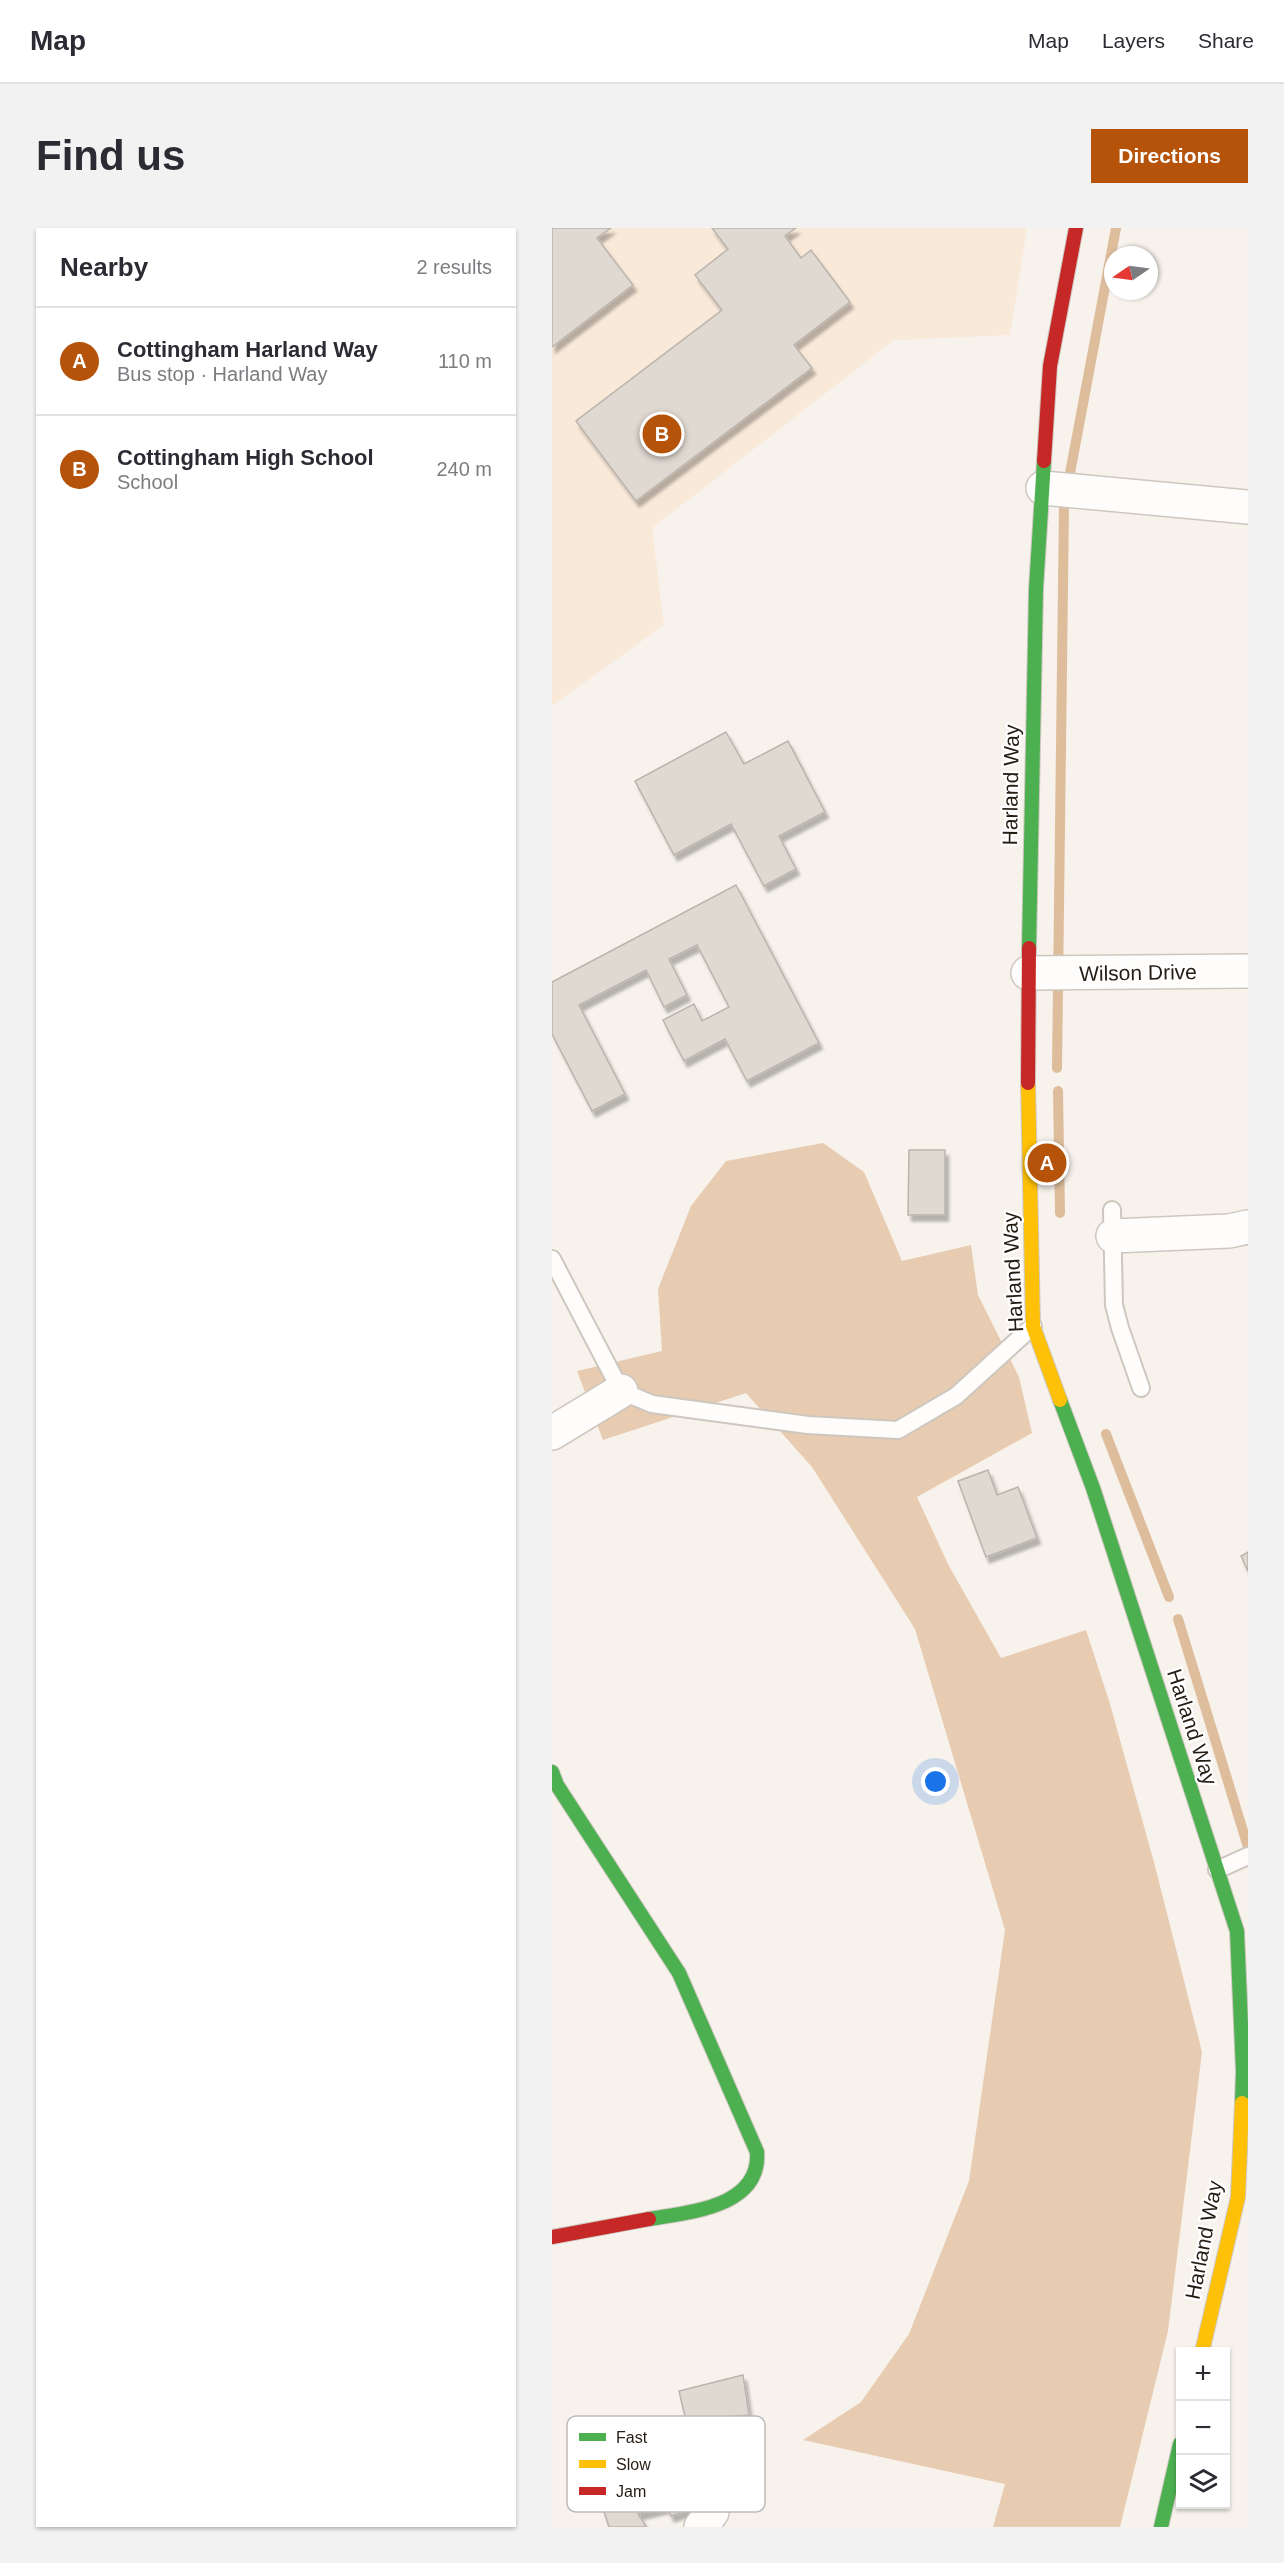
<!DOCTYPE html>
<html lang="en">
<head>
<meta charset="utf-8">
<style>
  :root { --surface:#fff; --page:#f2f2f3; --text:#2b2b33; --muted:#7c7c81; --line:#e1e1e2; --accent:#b45309 }
  body { margin:0; font-family:Helvetica,sans-serif; background:var(--page); color:var(--text) }
  .controls { position:absolute; right:18px; bottom:18px; display:grid; overflow:hidden; border-radius:0px; box-shadow:0 2px 4px #0004 }
  .controls button { width:54px; height:54px; display:grid; place-items:center; padding:0; border:0; border-bottom:2px solid var(--line); background:var(--surface); color:var(--text); font:30px sans-serif }
  .compass { position:absolute; left:552px; top:18px; width:54px; height:54px; border-radius:50%; background:var(--surface); box-shadow:0 2px 4px #0004; rotate:257deg }
  .you { position:absolute; left:384px; top:1554px; width:21px; height:21px; margin:-15px; border:4px solid #fff; border-radius:50%; background:#1a73e8; box-shadow:0 0 0 9px #1a73e833 }
  .badge { display:grid; place-items:center; width:39px; height:39px; border-radius:50%; background:var(--accent); color:#fff; font-size:20px; font-weight:700 }
  .pin { position:absolute; translate:-50% -50%; border:3px solid #fff; box-shadow:0 2px 6px #0006 }
  .list { margin:0; padding:0; list-style:none }
  h2 { display:flex; justify-content:space-between; align-items:center; height:78px; margin:0; padding:0 24px; font-size:26px }
  h2 small { font-size:20px; font-weight:400; color:var(--muted) }
  .list li { display:grid; grid-template-columns:39px 1fr auto; gap:18px; align-items:center; box-sizing:border-box; height:108px; padding:0 24px; border-top:2px solid var(--line) }
  .list b { display:block; font-size:22px; white-space:nowrap }
  .list p { margin:0; font-size:20px; white-space:nowrap; color:var(--muted) }
  .list em { font-size:20px; font-style:normal; color:var(--muted) }
  .icon { flex:none; width:33px; height:33px; fill:none; stroke:currentColor; stroke-width:2; stroke-linecap:round; stroke-linejoin:round }
  .map { position:relative; flex:none; width:696px; height:2299px; overflow:hidden; border-radius:0px }
  header { display:flex; align-items:center; gap:36px; box-sizing:border-box; height:84px; padding:0 30px; background:var(--surface); border-bottom:2px solid var(--line) }
  header strong { font-size:28px }
  nav { display:flex; gap:33px; margin-inline-start:auto; font-size:21px }
  .intro { display:flex; align-items:center; justify-content:space-between; box-sizing:border-box; height:144px; padding:0 36px }
  h1 { margin:0; font-size:42px }
  .button { padding:15px 27px; border-radius:0px; background:var(--accent); color:#fff; font-size:21px; font-weight:700 }
  main { display:flex; gap:36px; padding:0 36px }
  aside { flex:1; background:var(--surface); border-radius:0px; box-shadow:0 2px 4px #0004 }
  .map>svg:first-child { display:block }
</style>
</head>
<body>
<header>
<strong>Map</strong>
<nav><a>Map</a><a>Layers</a><a>Share</a></nav>
</header>
<div class="intro"><h1>Find us</h1><a class="button">Directions</a></div>
<main>
<aside>
<h2>Nearby<small>2 results</small></h2>
<ul class="list">
<li><span class="badge">A</span><div><b>Cottingham Harland Way</b><p>Bus stop · Harland Way</p></div><em>110 m</em></li>
<li><span class="badge">B</span><div><b>Cottingham High School</b><p>School</p></div><em>240 m</em></li>
</ul>
</aside>
<div class="map">
<svg width="696" height="2299" viewBox="0 0 696 2299">
  <defs>
    <filter id="shadow"><feDropShadow dx="3.5" dy="6" stdDeviation="1.5" flood-color="#0004"/></filter>
  </defs>
  <rect width="100%" height="100%" fill="#f7f2ec"/>
  <polygon fill="#f9e9d9" points="0,0 475,0 458,107 342,112 100,300 112,397 0,478"/>
  <polygon fill="#e8ccb1" points="271,915 312,944 350,1033 419,1017 426,1067 467,1149 480,1205 365,1269 397,1338 449,1430 534,1402 558,1476 603,1638 650,1824 616,2103 568,2299 441,2299 453,2256 251,2212 309,2174 357,2106 417,1953 453,1702 363,1401 260,1239 194,1165 51,1212 25,1143 110,1123 106,1061 139,978 174,933"/>
  <g fill="none" stroke-linecap="round" stroke-linejoin="round">
    <g stroke="#debd9c" stroke-width="10">
      <polyline points="505,840 512,277 564,0"/>
      <polyline points="506,863 508,985"/>
      <polyline points="554,1206 617,1369"/>
      <polyline points="626,1391 696,1619"/>
    </g>
  </g>
  <g fill="#dfd9d1" stroke="#bbb4ad" stroke-width="1.5" filter="url(#shadow)">
    <polygon points="0,0 59,0 45,10 81,57 0,119"/>
    <polygon points="160,0 244,0 233,8 249,30 259,22 298,74 242,117 260,140 84,273 24,193 170,82 143,47 176,21"/>
    <polygon points="174,504 192,536 236,513 273,584 227,608 244,641 212,658 179,596 122,627 83,553"/>
    <polygon points="184,657 267,815 195,853 173,811 132,833 111,792 142,776 150,793 177,779 145,717 117,731 135,767 112,779 94,742 27,777 73,866 40,883 0,806 0,754"/>
    <polygon points="357,922 393,922 393,987 356,987"/>
    <polygon points="436,1242 445,1267 466,1259 485,1310 434,1329 406,1253"/>
    <polygon points="696,1324 696,1343 689,1328"/>
    <polygon points="191,2147 197,2187 134,2193 127,2163"/>
    <polygon points="95,2209 100,2226 130,2213 150,2277 119,2288 115,2279 86,2286 94,2298 91,2299 57,2299 40,2246 71,2235 66,2219"/>
  </g>
  <g fill="none" stroke-linecap="round" stroke-linejoin="round">
    <defs>
      <g id="lane">
        <polyline points="560,982 562,1077 568,1100 589,1160"/>
        <polyline points="0,1031 69,1163 100,1176 256,1197 346,1202 404,1168 481,1098"/>
        <polyline points="665,1642 696,1628"/>
      </g>
      <g id="street">
        <polyline points="491,260 696,279"/>
        <polyline points="476,745 696,743"/>
        <polyline points="561,1008 677,1003 696,999"/>
        <polyline points="0,1205 69,1163"/>
        <polyline points="149,2299 160,2284"/>
      </g>
      <g id="fast">
        <polyline points="477,720 484,361 492,233"/>
        <polyline points="508,1172 541,1260 685,1703 691,1843 690,1875"/>
        <path d="M0 1544 5 1557 127 1745 205 1924C209 1979 138 1984 97 1991"/>
        <polyline points="609,2299 628,2216"/>
      </g>
      <g id="slow">
        <polyline points="476,855 481,1098 508,1172"/>
        <polyline points="650,2124 686,1969 690,1875"/>
      </g>
      <g id="jam">
        <polyline points="492,233 498,138 524,0"/>
        <polyline points="476,855 477,720"/>
        <polyline points="0,2009 97,1991"/>
      </g>
    </defs>
    <use href="#lane" stroke="#cec7bf" stroke-width="20"/>
    <use href="#street" stroke="#cec7bf" stroke-width="36"/>
    <use href="#fast" stroke="#cec7bf" stroke-width="16"/>
    <use href="#slow" stroke="#cec7bf" stroke-width="16"/>
    <use href="#jam" stroke="#cec7bf" stroke-width="16"/>
    <use href="#lane" stroke="#fefdfc" stroke-width="16"/>
    <use href="#street" stroke="#fefdfc" stroke-width="33"/>
    <use href="#fast" stroke="#4caf50" stroke-width="14"/>
    <use href="#slow" stroke="#ffc107" stroke-width="14"/>
    <use href="#jam" stroke="#c62828" stroke-width="14"/>
  </g>
  <g text-anchor="middle" stroke-width="4.5" stroke-linejoin="round" paint-order="stroke">
    <g font-size="21" fill="#251c13" stroke="#fff">
      <text transform="translate(459 557) rotate(-89)" y="7">Harland Way</text>
      <text transform="translate(586 745) rotate(-1)" y="7">Wilson Drive</text>
      <text transform="translate(461 1044) rotate(-93)" y="7">Harland Way</text>
      <text transform="translate(640 1499) rotate(72)" y="7">Harland Way</text>
      <text transform="translate(652 2012) rotate(-79)" y="7">Harland Way</text>
    </g>
  </g>
  <rect x="15" y="2188" width="198" height="96" rx="9" fill="#fff" stroke="#bebbb8" stroke-width="1.5"/>
  <rect x="27" y="2205" width="27" height="8" fill="#4caf50"/>
  <rect x="27" y="2232" width="27" height="8" fill="#ffc107"/>
  <rect x="27" y="2259" width="27" height="8" fill="#c62828"/>
  <g font-size="16" fill="#251c13">
    <text x="64" y="2215">Fast</text>
    <text x="64" y="2242">Slow</text>
    <text x="64" y="2269">Jam</text>
  </g>
</svg>
<div class="controls">
<button>+</button>
<button>−</button>
<button><svg class="icon" aria-label="layers" viewBox="0 0 24 24"><path d="M12 4l9 5-9 5-9-5zM3 14l9 5 9-5"/></svg></button>
</div>
<svg class="compass" viewBox="-18 -18 36 36"><path d="M0-13l5 13h-10z" fill="#e53935"/><path d="M0 13l5-13h-10z" fill="#7c7c81"/></svg>
<div class="you"></div>
<div class="pin badge" style="left:495px;top:935px">A</div>
<div class="pin badge" style="left:110px;top:206px">B</div>
</div>
</main>
</body>
</html>
